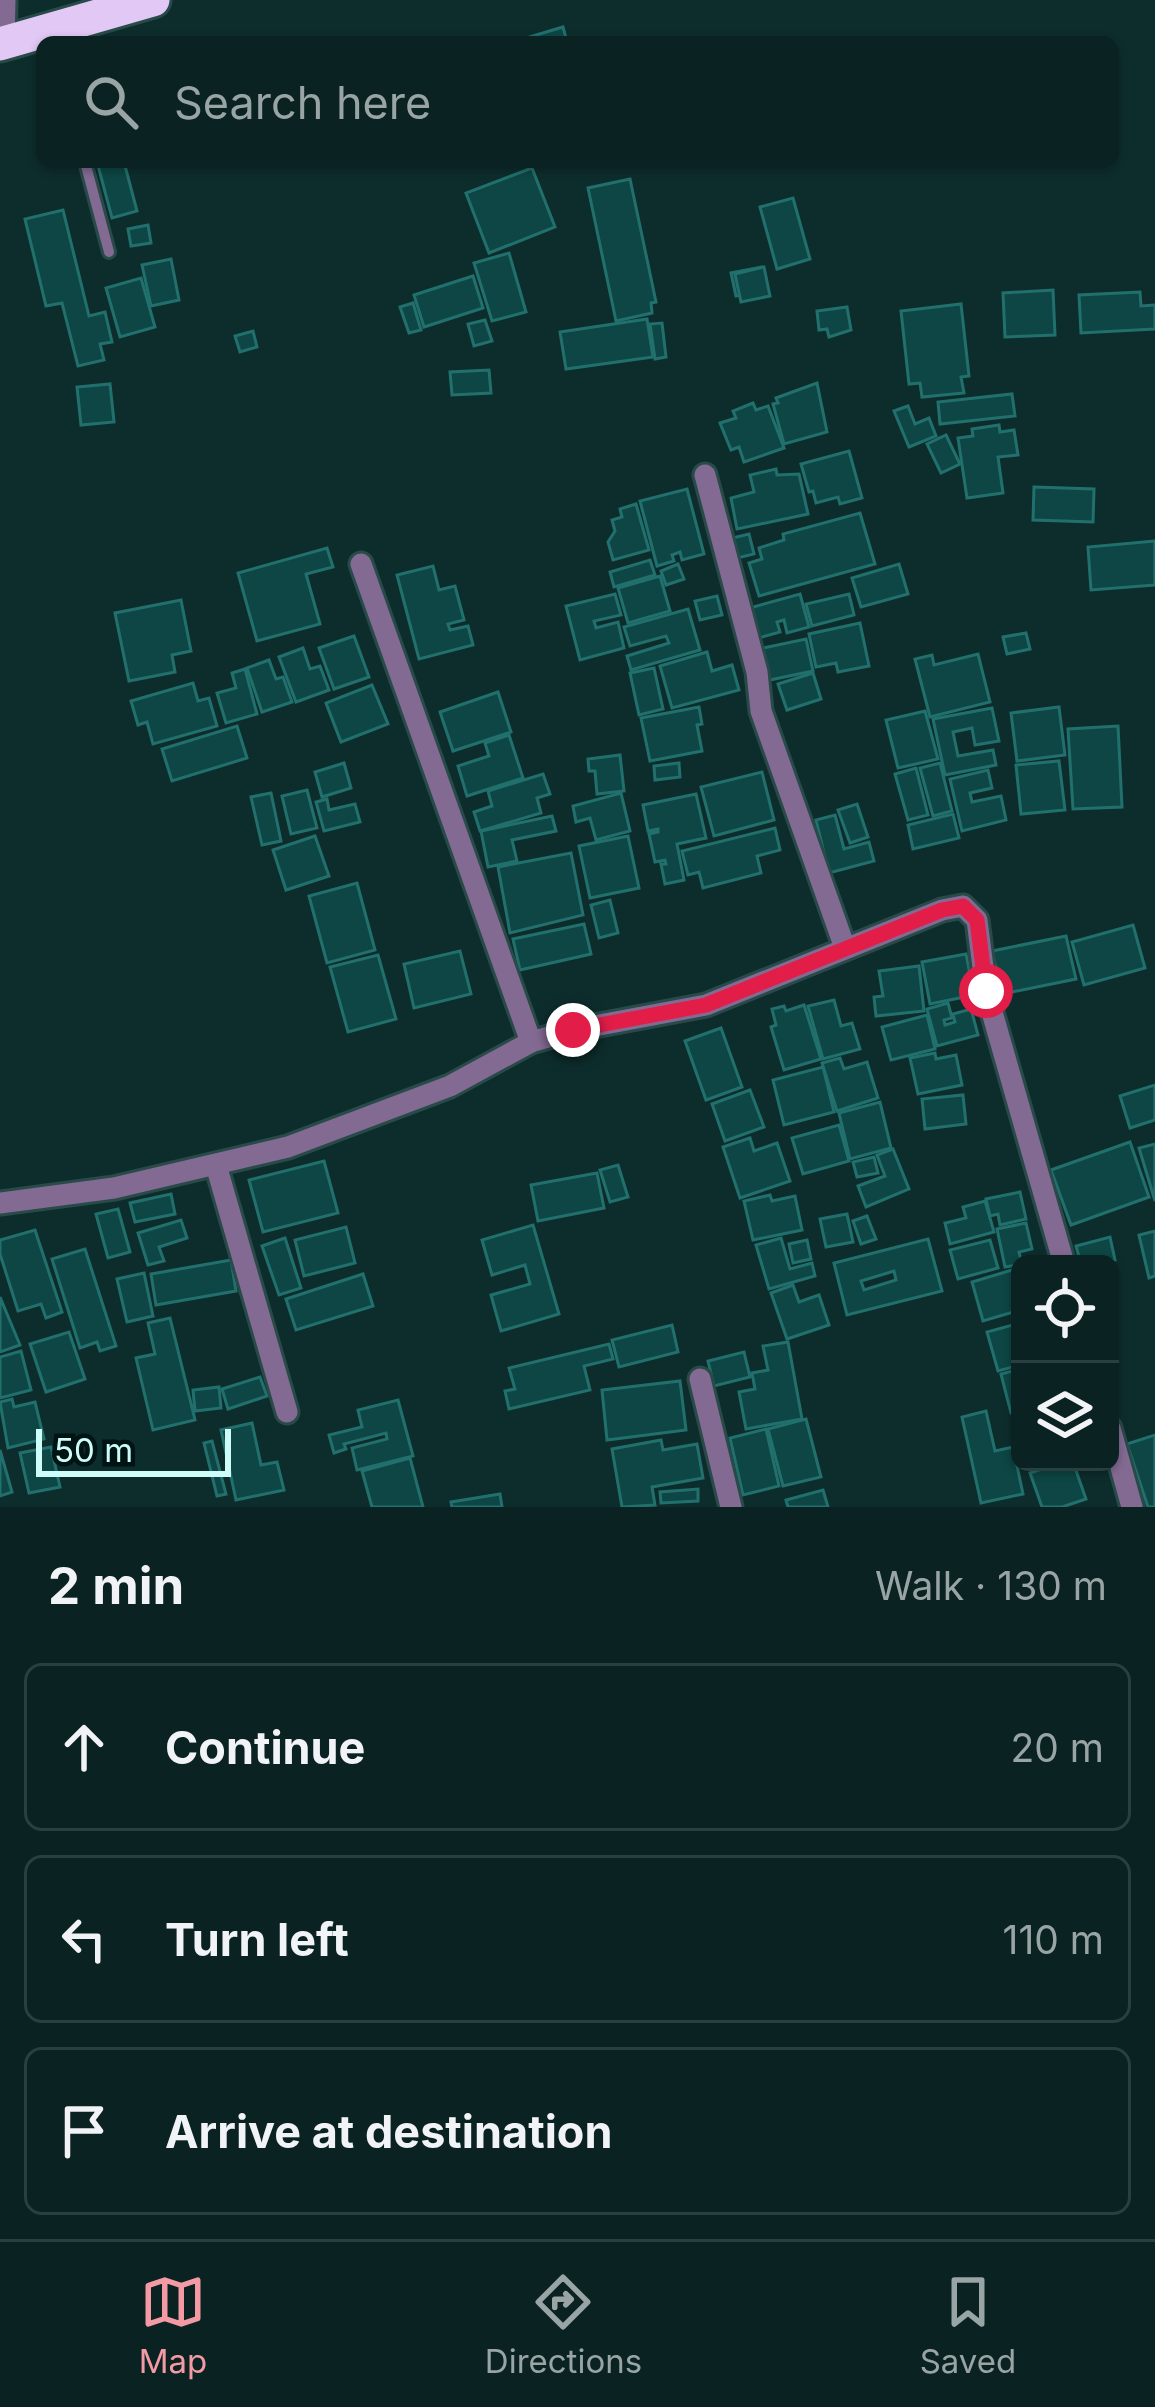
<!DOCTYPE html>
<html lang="en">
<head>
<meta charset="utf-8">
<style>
  :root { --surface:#0a2221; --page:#132a2a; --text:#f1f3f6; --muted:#99a4a5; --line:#2a3f3f; --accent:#f49aa5 }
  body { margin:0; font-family:Inter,sans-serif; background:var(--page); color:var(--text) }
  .controls { position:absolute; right:36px; bottom:36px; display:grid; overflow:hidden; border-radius:18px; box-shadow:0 3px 9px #0004 }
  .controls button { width:108px; height:108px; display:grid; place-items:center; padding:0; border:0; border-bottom:3px solid var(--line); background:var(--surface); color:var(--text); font:60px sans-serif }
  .scale { position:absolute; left:36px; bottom:30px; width:195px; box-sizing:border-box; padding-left:12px; border:6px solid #cefcf9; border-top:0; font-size:33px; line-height:42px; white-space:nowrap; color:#cefcf9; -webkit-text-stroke:9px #011414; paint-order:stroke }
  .stop { position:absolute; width:36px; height:36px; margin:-27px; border:9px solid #e11d48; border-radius:50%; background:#fff }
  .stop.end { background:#e11d48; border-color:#fff; box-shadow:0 3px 12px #0008 }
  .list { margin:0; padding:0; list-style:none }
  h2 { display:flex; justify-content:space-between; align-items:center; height:156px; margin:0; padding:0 48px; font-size:51px }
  h2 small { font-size:39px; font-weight:400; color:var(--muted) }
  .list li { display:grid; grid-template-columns:78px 1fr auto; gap:36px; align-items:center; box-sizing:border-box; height:168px; margin:0 24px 24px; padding:0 24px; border:3px solid var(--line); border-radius:18px }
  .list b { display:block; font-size:45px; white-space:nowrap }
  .list em { font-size:39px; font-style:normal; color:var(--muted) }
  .icon { flex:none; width:66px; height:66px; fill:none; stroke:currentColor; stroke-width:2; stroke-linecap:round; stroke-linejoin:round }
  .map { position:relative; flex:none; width:1155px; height:1507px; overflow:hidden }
  .search { position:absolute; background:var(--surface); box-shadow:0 3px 9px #0004; left:36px; right:36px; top:36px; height:132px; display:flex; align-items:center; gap:30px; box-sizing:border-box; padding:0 42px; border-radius:18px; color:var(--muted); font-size:45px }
  .sheet { height:732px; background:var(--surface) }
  nav { display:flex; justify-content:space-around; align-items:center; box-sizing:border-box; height:168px; border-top:3px solid var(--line); background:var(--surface); font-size:33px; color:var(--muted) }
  nav a { display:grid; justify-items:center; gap:6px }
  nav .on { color:var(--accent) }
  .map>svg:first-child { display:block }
</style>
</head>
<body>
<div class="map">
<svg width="1155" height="1507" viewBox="0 0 1155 1507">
  <rect width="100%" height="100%" fill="#0d2d2c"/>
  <g fill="#0d4644" stroke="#21706d" stroke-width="3" fill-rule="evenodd">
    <polygon points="563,27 567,42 513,42"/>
    <polygon points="97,162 124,162 137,211 112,218"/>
    <polygon points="532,168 555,227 489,253 466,193"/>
    <polygon points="630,179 656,302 651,303 652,313 616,321 588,188"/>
    <polygon points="793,198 810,259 777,269 760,207"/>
    <polygon points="63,210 89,316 105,312 112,342 100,344 104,360 78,366 62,303 46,306 25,219"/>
    <polygon points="148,225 151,243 131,246 128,229"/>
    <polygon points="509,253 526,312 492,321 474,263"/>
    <polygon points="171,259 179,300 151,306 142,265"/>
    <polygon points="762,267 767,290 736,296 731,273"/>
    <polygon points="764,267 770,296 741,302 735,274"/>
    <polygon points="473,276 483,308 424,327 414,295"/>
    <polygon points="141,278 155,327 120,337 106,288"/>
    <polygon points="1053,290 1055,335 1005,337 1003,293"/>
    <polygon points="1140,292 1141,306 1155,305 1155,329 1081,333 1079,295"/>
    <polygon points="413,303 421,330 409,333 400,307"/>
    <polygon points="961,304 969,376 961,377 964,393 922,397 920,383 909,384 901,311"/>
    <polygon points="847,307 851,330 829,337 827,329 819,330 817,311"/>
    <polygon points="647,319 653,357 566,369 560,332"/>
    <polygon points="485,320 492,341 474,346 468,324"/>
    <polygon points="662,323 666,357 655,359 650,324"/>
    <polygon points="253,331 257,347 240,352 235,336"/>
    <polygon points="489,370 491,393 452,395 450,372"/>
    <polygon points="817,383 827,432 784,444 773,404 778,403 776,398"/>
    <polygon points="110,384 114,422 81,425 77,387"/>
    <polygon points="1012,394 1015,416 940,424 938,402"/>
    <polygon points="753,403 756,410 768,406 784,448 744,462 739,447 731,450 720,423 736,418 733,411"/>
    <polygon points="908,406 915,424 929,418 936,436 909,447 894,411"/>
    <polygon points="999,425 1000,432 1014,430 1018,455 998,457 1003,493 967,498 958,438 973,436 972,429"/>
    <polygon points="946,435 960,464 941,473 927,444"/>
    <polygon points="849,451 862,498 840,504 838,497 816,503 813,491 809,492 801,464"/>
    <polygon points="776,469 777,475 799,474 808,514 737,529 731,498 754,492 750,475"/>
    <polygon points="1034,487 1094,489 1093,522 1033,520"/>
    <polygon points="687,489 704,554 682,560 680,552 672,555 674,561 657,566 640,501"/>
    <polygon points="636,504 649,550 613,560 608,542 615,531 612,520 622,517 620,509"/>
    <polygon points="860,513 875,564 759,596 749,563 762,559 759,548 784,540 783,534"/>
    <polygon points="749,534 754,554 733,559 728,539"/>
    <polygon points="1155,541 1155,585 1091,590 1088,547"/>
    <polygon points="327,548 333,567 306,574 320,624 257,641 238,573"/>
    <polygon points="650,560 655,575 614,587 610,572"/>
    <polygon points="678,564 684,579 666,585 661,571"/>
    <polygon points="899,564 908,594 861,607 852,578"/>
    <polygon points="433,566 439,590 455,586 464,620 448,624 450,630 468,626 473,645 419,659 397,575"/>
    <polygon points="660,576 670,611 628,623 618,588"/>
    <polygon points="615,594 621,615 594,621 596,628 618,622 624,648 580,660 566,606"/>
    <polygon points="800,594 809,627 787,633 784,620 777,622 780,632 755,639 746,609"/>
    <polygon points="849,594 854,615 812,626 806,604"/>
    <polygon points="717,596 722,615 700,620 695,601"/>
    <polygon points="181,600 191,651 172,655 175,672 129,681 115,613"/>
    <polygon points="688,609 700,650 631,670 627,656 669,643 666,636 630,646 624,627"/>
    <polygon points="860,623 869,666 838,672 836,663 816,667 809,634"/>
    <polygon points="1026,633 1030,649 1007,654 1003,637"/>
    <polygon points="354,636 369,677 334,689 319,648"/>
    <polygon points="806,639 813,671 770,680 763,648"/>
    <polygon points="303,648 310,669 320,666 329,690 296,702 279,657"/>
    <polygon points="707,652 712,671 732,665 739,690 672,708 660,666"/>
    <polygon points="978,654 990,702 930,717 915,659 932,655 934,665"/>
    <polygon points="269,660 276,679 283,677 292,702 262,712 247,668"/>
    <polygon points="654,668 663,709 639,715 630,673"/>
    <polygon points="245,669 257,714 226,723 217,693 236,688 232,673"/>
    <polygon points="813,673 821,699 787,710 778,684"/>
    <polygon points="193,683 198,701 209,698 217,726 153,744 147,722 138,725 131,701"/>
    <polygon points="372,685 388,724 341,742 326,703"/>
    <polygon points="498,692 511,732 453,751 440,712"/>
    <polygon points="699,707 702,724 697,725 702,751 650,761 641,718"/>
    <polygon points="1059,707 1065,755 1017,761 1011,713"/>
    <polygon points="992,708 999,741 975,745 972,728 953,732 958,756 993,750 996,765 945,775 933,719"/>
    <polygon points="925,711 938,759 898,768 886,720"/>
    <polygon points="237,726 247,758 172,781 162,749"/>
    <polygon points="1118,726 1122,807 1073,809 1068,729"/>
    <polygon points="509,735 523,778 467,796 458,766 489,756 485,743"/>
    <polygon points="620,755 624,791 597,794 595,771 589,771 588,759"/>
    <polygon points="1059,761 1065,810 1021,814 1016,765"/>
    <polygon points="344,763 351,788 322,797 315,772"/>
    <polygon points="679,763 680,777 655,780 654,766"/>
    <polygon points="940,763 952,811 933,816 920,768"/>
    <polygon points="916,768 928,815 908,820 895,774"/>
    <polygon points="988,770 992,788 970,793 972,802 1001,796 1006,820 962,831 950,779"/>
    <polygon points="762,772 774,820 714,836 701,787"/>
    <polygon points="543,774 550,794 537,798 541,813 480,831 474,812 492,806 488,791"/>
    <polygon points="307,790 317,828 291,834 282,796"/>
    <polygon points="271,793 281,841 262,845 251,797"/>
    <polygon points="621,793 630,831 596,840 590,818 576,822 573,806"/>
    <polygon points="696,794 706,838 677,844 684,880 665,884 661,864 666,864 665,860 655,862 649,834 658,832 658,829 648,831 643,805"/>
    <polygon points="327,799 329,810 355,804 360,822 324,831 316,802"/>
    <polygon points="857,804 868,837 850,843 838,810"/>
    <polygon points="953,814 959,838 913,849 908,825"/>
    <polygon points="835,815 844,849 869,842 874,861 829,873 816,820"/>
    <polygon points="552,816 556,831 512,840 517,861 488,867 481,831"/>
    <polygon points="775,828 780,850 757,856 761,873 703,888 699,872 688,875 682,851"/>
    <polygon points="315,836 329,876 286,890 273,850"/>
    <polygon points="628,836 639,888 590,898 579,846"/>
    <polygon points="571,853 583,915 510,933 498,867"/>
    <polygon points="357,883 375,950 327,963 309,896"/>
    <polygon points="610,900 618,933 599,938 591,905"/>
    <polygon points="584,924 591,954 520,970 513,939"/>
    <polygon points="1133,925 1145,968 1084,985 1072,942"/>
    <polygon points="1066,936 1076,979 1002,994 992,951"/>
    <polygon points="460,951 471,994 414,1008 404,964"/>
    <polygon points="966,954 974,995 930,1004 922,962"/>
    <polygon points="378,955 396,1019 348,1032 330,967"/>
    <polygon points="919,966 924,1011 876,1016 874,997 883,996 879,971"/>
    <polygon points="834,1000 841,1026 852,1023 860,1049 823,1059 808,1006"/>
    <polygon points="948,1003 952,1018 944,1020 945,1025 955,1022 953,1014 971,1009 978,1035 937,1046 927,1009"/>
    <polygon points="804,1005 821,1059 784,1070 771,1027 776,1025 772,1009 784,1006 786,1011"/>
    <polygon points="927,1015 935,1049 891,1060 882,1027"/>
    <polygon points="721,1028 742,1087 706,1100 685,1041"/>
    <polygon points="935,1053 936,1059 956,1055 962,1085 918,1094 910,1058"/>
    <polygon points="840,1058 844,1069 867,1062 878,1098 837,1111 822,1063"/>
    <polygon points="823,1067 834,1112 784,1125 773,1080"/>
    <polygon points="1155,1085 1155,1120 1130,1128 1120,1096"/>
    <polygon points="750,1090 764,1127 725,1141 712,1104"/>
    <polygon points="963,1095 966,1124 925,1129 922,1099"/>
    <polygon points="880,1102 891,1148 850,1159 839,1113"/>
    <polygon points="839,1125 849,1161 803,1174 792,1138"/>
    <polygon points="750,1138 754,1151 777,1143 790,1181 740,1198 723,1147"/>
    <polygon points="1130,1142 1149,1197 1071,1225 1051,1170"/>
    <polygon points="1155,1144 1155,1201 1139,1148"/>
    <polygon points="893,1149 909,1189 866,1207 858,1186 885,1176 877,1155"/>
    <polygon points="874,1157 878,1173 857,1177 853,1162"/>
    <polygon points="324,1161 338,1213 263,1232 249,1180"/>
    <polygon points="618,1165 628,1197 610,1202 600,1170"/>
    <polygon points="597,1173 604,1208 538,1221 531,1185"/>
    <polygon points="1020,1192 1026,1219 1000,1225 998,1214 990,1216 986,1199"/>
    <polygon points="171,1194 175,1214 135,1222 130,1203"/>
    <polygon points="770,1195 772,1201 795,1196 802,1230 753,1240 744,1201"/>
    <polygon points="985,1201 994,1232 950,1244 945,1223 966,1218 963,1207"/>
    <polygon points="118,1209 130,1252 108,1258 96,1214"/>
    <polygon points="847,1214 853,1242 826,1247 820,1219"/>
    <polygon points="867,1216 876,1239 861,1244 853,1221"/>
    <polygon points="181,1220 187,1238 159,1247 164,1261 148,1265 138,1233"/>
    <polygon points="1026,1223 1032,1249 1019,1252 1022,1264 1005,1267 997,1229"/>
    <polygon points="533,1225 559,1314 501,1331 491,1295 530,1284 525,1265 492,1275 482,1240"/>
    <polygon points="346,1227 355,1263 304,1276 295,1240"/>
    <polygon points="35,1230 62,1312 46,1318 41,1304 18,1311 0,1254 0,1240"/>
    <polygon points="1155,1231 1155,1276 1149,1278 1139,1235"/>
    <polygon points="1110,1237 1115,1260 1081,1264 1076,1246"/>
    <polygon points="285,1238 301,1288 279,1295 262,1246"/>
    <polygon points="781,1238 790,1269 812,1263 815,1276 769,1289 756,1245"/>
    <path d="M928 1239 942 1291 847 1315 834 1263ZM894 1271 896 1280 864 1290 861 1281Z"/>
    <polygon points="807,1240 811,1259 793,1263 789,1244"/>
    <polygon points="990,1240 998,1268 958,1279 950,1250"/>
    <polygon points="85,1249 116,1346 100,1351 97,1342 80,1348 52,1259"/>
    <polygon points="231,1260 236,1291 156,1305 151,1274"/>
    <polygon points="1012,1270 1020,1310 983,1321 972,1282"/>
    <polygon points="144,1273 153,1316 127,1322 117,1279"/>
    <polygon points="363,1274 373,1306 296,1330 286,1299"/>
    <polygon points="793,1285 799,1302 819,1295 829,1325 787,1339 771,1293"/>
    <polygon points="0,1297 20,1345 0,1352"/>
    <polygon points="170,1318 195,1420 153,1430 136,1358 155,1354 148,1323"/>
    <polygon points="1020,1323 1020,1365 998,1371 987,1332"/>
    <polygon points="672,1325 678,1352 619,1367 612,1340"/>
    <polygon points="69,1332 85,1379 46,1392 30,1344"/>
    <polygon points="788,1342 802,1419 746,1429 739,1392 755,1389 752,1373 768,1370 763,1346"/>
    <polygon points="609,1344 613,1359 584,1366 590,1390 509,1409 505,1391 515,1389 509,1368"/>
    <polygon points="21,1351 31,1390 0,1398 0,1357"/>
    <polygon points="744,1352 750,1377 714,1386 708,1361"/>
    <polygon points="1020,1369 1020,1411 1011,1413 1001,1374"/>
    <polygon points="260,1377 267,1396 228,1409 222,1389"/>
    <polygon points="680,1381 686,1430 607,1440 602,1390"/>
    <polygon points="219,1387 221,1408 195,1411 193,1390"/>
    <polygon points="12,1399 14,1407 35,1402 44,1439 8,1448 0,1402"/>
    <polygon points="398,1400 413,1456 357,1470 352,1448 387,1439 386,1433 344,1444 346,1449 334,1453 329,1435 362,1427 358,1410"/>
    <polygon points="986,1411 995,1451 1013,1447 1023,1494 981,1503 962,1417"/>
    <polygon points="806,1419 821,1477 783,1486 768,1429"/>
    <polygon points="252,1423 261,1465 277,1462 284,1490 236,1500 221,1430"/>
    <polygon points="766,1429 779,1486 743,1495 730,1438"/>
    <polygon points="1155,1435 1155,1507 1148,1507 1127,1444"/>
    <polygon points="661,1440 663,1450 697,1444 703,1478 652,1487 655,1505 622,1507 612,1449"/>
    <polygon points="212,1441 226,1494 217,1496 204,1443"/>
    <polygon points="51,1447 60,1487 29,1493 20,1453"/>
    <polygon points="0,1450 12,1492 0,1496"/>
    <polygon points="410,1458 423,1507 372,1507 362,1471"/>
    <polygon points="1062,1462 1073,1462 1086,1499 1062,1507 1042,1507 1030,1473"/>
    <polygon points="698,1489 698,1501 661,1503 660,1492"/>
    <polygon points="823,1490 828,1507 788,1507 786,1500"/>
    <polygon points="500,1494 502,1507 452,1507 451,1502"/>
  </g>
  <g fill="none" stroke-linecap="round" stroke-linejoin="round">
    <defs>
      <polyline id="service" points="85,162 109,252"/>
      <g id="minor">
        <polyline points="4,43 5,0"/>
        <polyline points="705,475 757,672 761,711 845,948"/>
        <polyline points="361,564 531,1042"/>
        <polyline points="216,1165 287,1412"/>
        <polyline points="0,1203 114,1188 288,1147 450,1086 531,1042 573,1030 706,1005 942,910 963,906 977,920 986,991 1064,1264"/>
        <polyline points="700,1379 731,1507"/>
        <polyline points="1110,1428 1132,1507"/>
      </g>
      <polyline id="trunk" points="0,44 153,0"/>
    </defs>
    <use href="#service" stroke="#284a49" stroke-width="16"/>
    <use href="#minor" stroke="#284a49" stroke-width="27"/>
    <use href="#trunk" stroke="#284a49" stroke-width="39"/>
    <use href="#service" stroke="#836a93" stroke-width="10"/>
    <use href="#minor" stroke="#836a93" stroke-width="21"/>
    <use href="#trunk" stroke="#e2c8f4" stroke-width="33"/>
  </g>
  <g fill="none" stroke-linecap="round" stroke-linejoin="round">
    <polyline stroke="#e11d48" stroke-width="15" points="573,1030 706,1005 942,910 963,906 977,920 986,991"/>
  </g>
</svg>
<div class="controls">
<button><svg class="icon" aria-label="locate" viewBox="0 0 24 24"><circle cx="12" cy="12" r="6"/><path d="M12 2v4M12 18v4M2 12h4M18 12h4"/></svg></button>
<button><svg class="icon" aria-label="layers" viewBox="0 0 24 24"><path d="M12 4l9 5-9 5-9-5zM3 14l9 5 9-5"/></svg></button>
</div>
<div class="scale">50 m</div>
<div class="stop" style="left:986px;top:991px"></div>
<div class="stop end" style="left:573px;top:1030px"></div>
<div class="search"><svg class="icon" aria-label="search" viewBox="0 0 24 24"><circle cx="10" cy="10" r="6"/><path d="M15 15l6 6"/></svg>Search here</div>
</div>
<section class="sheet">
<h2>2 min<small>Walk · 130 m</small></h2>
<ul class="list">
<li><svg class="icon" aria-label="ahead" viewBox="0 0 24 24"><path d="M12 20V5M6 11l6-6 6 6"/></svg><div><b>Continue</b></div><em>20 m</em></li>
<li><svg class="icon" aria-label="left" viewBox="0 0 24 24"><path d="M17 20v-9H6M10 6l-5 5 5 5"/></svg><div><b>Turn left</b></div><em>110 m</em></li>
<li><svg class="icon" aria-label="arrive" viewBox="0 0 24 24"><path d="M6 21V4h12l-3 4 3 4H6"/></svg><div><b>Arrive at destination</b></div></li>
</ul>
</section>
<nav>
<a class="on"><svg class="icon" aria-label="map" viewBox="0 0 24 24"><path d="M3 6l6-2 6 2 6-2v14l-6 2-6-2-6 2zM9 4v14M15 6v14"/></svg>Map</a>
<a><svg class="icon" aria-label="directions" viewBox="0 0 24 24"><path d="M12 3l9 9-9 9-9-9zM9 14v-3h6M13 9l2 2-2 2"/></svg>Directions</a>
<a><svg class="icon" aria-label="saved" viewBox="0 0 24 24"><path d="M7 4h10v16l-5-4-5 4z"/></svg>Saved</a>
</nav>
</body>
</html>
